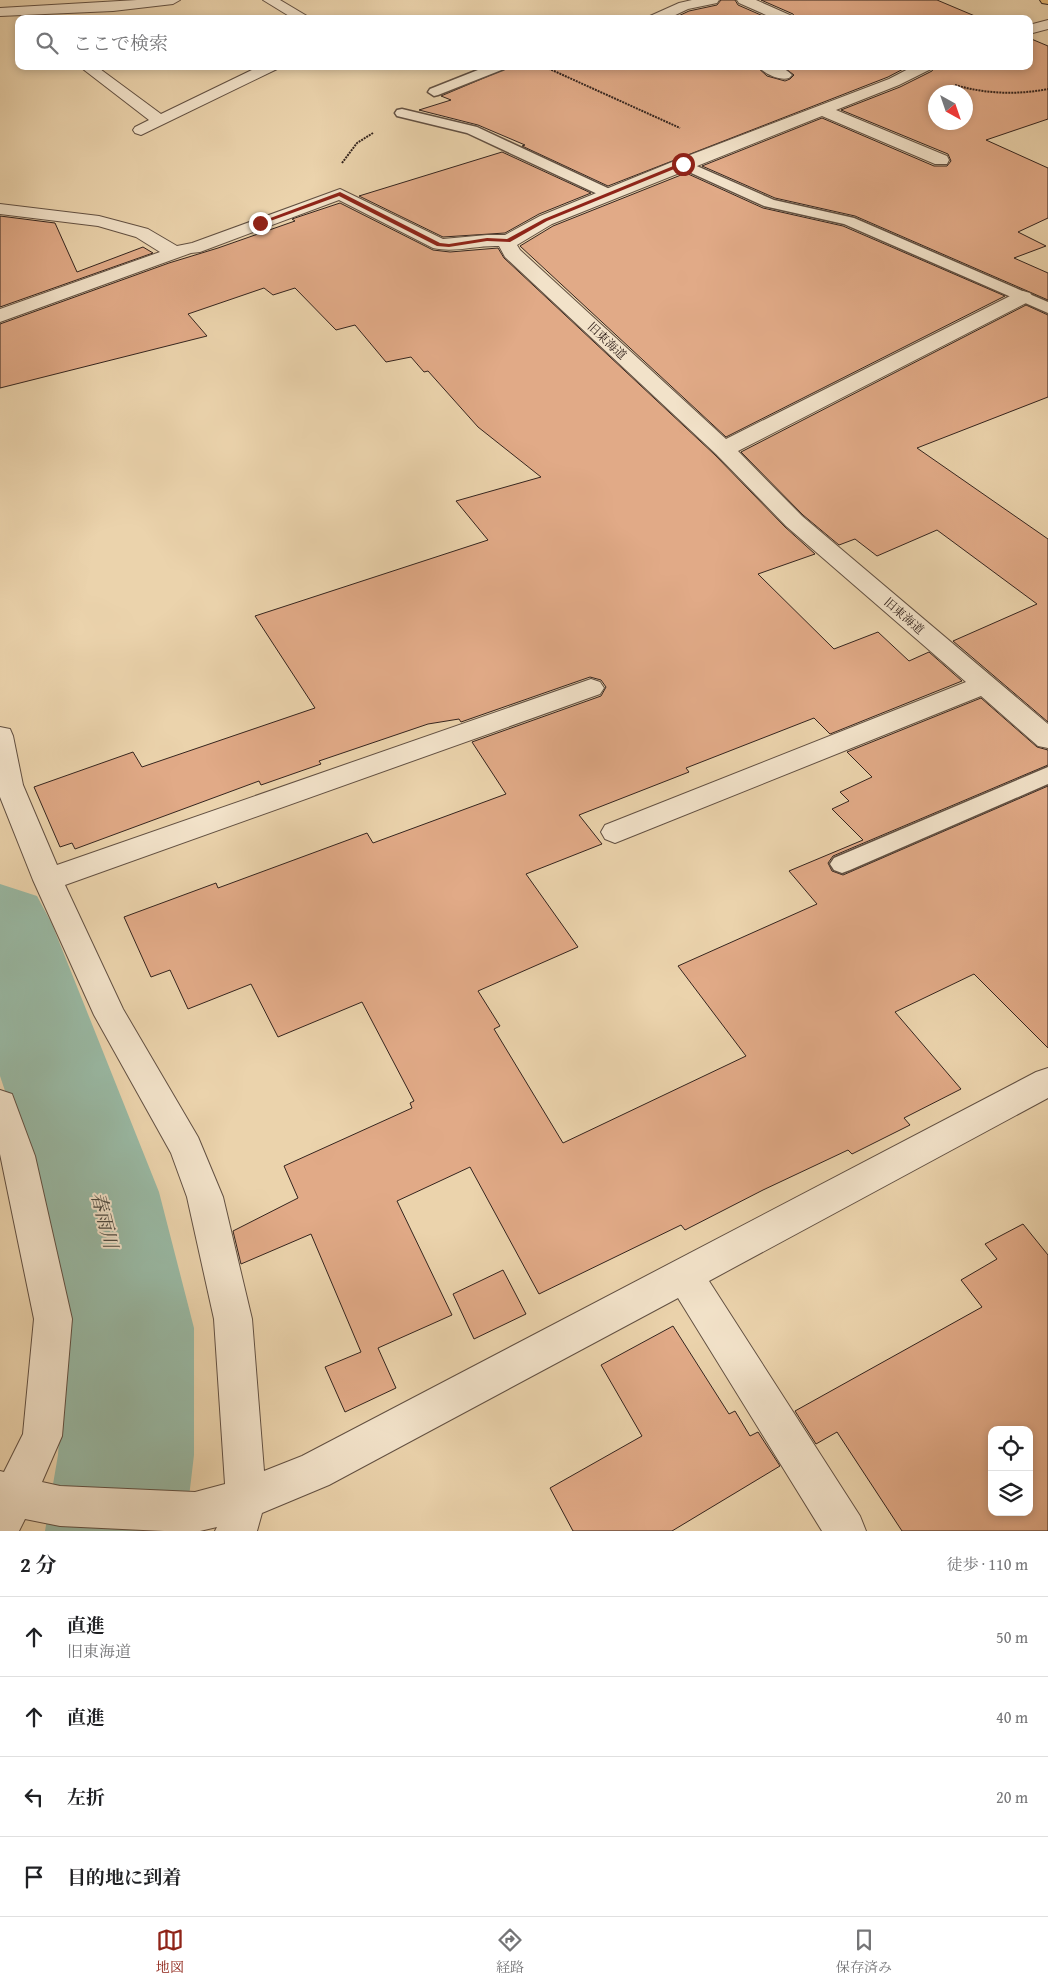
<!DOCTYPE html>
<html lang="ja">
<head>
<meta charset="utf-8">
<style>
  :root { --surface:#fff; --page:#f6f6f6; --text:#202124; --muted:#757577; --line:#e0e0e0; --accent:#8f2418 }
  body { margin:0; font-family:"Gentium Book Plus","Noto Serif JP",serif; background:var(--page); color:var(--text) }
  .controls { position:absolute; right:15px; bottom:15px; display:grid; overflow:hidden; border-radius:10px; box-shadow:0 2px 8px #0003 }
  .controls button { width:45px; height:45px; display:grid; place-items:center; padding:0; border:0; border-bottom:1px solid var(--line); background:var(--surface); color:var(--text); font:25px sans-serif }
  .compass { position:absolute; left:928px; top:85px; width:45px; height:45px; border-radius:50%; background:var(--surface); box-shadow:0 2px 8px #0003; rotate:140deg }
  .stop { position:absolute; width:15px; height:15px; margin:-11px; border:4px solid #8f2418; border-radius:50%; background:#fff }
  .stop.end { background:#8f2418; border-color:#fff; box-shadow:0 1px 5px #0008 }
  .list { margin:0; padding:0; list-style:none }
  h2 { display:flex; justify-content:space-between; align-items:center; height:65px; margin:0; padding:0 20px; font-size:21px }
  h2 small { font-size:16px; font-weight:400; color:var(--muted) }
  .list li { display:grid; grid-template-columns:32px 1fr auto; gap:15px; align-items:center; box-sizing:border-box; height:80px; padding:0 20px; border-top:1px solid var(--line) }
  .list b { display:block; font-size:19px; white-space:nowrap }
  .list p { margin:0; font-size:16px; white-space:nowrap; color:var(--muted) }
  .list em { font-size:16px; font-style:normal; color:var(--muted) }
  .icon { flex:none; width:28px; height:28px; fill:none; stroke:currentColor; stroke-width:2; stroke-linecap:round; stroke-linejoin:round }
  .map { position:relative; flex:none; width:1048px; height:1531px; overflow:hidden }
  .search { position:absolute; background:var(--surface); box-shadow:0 2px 8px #0003; left:15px; right:15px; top:15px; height:55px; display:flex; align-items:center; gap:12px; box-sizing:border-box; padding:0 18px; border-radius:10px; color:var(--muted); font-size:19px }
  .sheet { height:385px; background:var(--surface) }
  nav { display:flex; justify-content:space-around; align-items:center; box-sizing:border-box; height:70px; border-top:1px solid var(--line); background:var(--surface); font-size:14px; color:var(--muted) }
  nav a { display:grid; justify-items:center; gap:2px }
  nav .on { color:var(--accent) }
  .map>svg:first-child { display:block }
</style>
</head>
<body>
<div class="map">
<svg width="1048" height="1531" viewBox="0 0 1048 1531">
  <rect width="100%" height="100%" fill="#ebd3ac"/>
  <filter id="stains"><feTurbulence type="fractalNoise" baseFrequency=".004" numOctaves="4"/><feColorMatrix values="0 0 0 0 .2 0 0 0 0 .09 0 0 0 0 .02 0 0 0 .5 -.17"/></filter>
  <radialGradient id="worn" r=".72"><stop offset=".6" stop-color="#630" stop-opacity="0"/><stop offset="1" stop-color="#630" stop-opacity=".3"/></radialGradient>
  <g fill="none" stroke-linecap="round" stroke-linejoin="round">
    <polygon fill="#99b9a4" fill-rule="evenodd" points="0,884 37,896 52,924 159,1192 194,1328 194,1455 185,1531 45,1531 58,1455 66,1328 39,1192 0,1076"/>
  </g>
  <g fill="#e1aa87" stroke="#34241e" fill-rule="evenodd">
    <polygon points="721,0 735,0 738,5 770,19 672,19 689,11 717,5"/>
    <polygon points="761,0 937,0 982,19 796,19 793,14"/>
    <path d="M1029 38 1048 46V119L986 140 1048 168V218L1018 232 1046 246 1014 258 1048 273V300L855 216 775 198 702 166 822 118 934 166H947L951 161 948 154 841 110 900 87 932 71 935 66H1029ZM936 92H966V122H936Z"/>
    <polygon points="512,66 756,66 767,76 785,81 790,79 794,75 782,66 909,66 888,77 608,186 522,146 525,145 478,125 419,110 451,100 441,96"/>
    <polygon points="502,152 591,193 539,214 505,233 443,237 359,196"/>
    <polygon points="686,173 763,208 843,226 1005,296 726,437 520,246 553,226"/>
    <polygon points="340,203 433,250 450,252 498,248 504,258 715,455 785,527 815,554 758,574 834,649 878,632 909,661 929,652 962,681 830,734 814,718 686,768 689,772 579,815 602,844 526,874 578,947 478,991 500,1026 494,1029 563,1143 746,1056 678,966 817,904 789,871 863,840 832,809 849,801 840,792 872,777 847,752 981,698 1037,747 1048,750 1048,765 833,856 828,863 832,871 843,875 1048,786 1048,1048 974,974 895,1012 961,1089 904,1118 910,1125 852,1154 848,1150 763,1190 685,1230 681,1225 539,1294 470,1167 397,1201 452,1315 378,1348 396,1388 345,1412 325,1367 361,1352 311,1234 241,1264 233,1231 298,1198 284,1166 412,1108 410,1103 414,1101 362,1002 278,1037 251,984 188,1009 170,970 151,977 124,917 216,883 218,888 367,833 373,843 506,794 472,742 601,696 606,687 601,680 590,677 461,722 459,719 428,724 319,761 321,764 261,785 259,781 75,849 72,843 60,847 34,787 133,752 142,767 315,708 255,616 488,540 456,501 541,477 478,427 428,371 424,372 411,357 386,362 355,325 336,330 295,288 273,295 264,288 188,314 207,336 0,388 0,324 169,263 218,248 295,221 292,219"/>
    <polygon points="0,216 55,223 77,272 143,247 153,253 0,307"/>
    <polygon points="1026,305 1048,315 1048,397 917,448 1048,539 1048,722 953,641 1037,604 937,530 877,556 855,539 839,545 803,515 741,452"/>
    <path d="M1023 1224 1048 1255V1531H902L837 1432 816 1444 795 1411 982 1307 961 1280 997 1259 985 1244ZM992 1430H1029V1512H992Z"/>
    <polygon points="503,1270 526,1314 474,1339 453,1294"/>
    <polygon points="673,1326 729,1414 735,1411 750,1436 758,1432 780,1466 672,1531 573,1531 550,1488 642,1436 601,1365"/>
  </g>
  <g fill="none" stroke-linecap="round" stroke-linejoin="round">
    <defs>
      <g id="lane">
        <polygon points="488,66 506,66 504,69 438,95 434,96 428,92 430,89"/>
        <polygon points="402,109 477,127 614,191 616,194 614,197 604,197 467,133 397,116 395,113 397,110"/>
        <polygon points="683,160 774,200 854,218 1048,302 1048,313 844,224 764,206 678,167 676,164"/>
        <polygon points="1048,767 1048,784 850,870 842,873 834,870 830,864 834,858"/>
      </g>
      <g id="street">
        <polygon points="137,0 180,0 173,4 113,11 0,16 0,8"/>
        <polygon points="263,0 280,0 312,19 294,19"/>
        <polygon points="692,0 719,0 717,3 688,9 667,19 648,19 650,16 679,3"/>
        <polygon points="737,0 756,0 792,16 794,19 775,19 739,3"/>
        <polygon points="1048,20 1048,29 1029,34 1029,25"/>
        <polygon points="79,66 96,66 161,114 260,66 279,66 277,69 141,135 135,133 133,130 135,127 149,120"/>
        <path d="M758 66C770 66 783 65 792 75L789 78C780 81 764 74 758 66Z"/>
        <path d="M914 66H933L931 69 899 85 836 110 947 156 949 160 947 164H935L822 116 552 224 517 245 520 250 726 439 1016 293 1023 291 1030 293 1033 297 1030 301 738 451 802 516 1048 724V748L1038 746 981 696 625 839 615 843 605 839 601 832 605 825 966 682 786 526 716 454 505 257 499 246C477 245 455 253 433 248L339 200 200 252 191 253 0 322V309L160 252 136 237 98 226 0 214V204L99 216 148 229 177 246 192 243 340 189 443 239 487 235H505L540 216 677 160 889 79Z"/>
        <polygon points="591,679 600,682 604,688 600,694 65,885 123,1009 198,1137 223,1197 252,1319 264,1471 302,1456 1036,1072 1048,1068 1048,1098 709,1281 860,1516 866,1531 822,1531 678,1298 329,1485 262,1513 257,1531 215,1531 217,1527 200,1531 164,1531 60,1526 25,1519 19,1531 0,1531 0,1471 4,1472 23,1434 34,1319 0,1154 0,1090 12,1094 35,1156 72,1319 62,1436 42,1482 60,1486 195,1492 225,1484 214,1319 187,1197 171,1153 94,1015 33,880 0,797 0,727 10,729 13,736 23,785 57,865"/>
      </g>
      <polygon id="highway" points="1040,0 1048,0 1048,4 1042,3"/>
    </defs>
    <use href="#lane" stroke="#625042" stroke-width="3"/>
    <use href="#street" stroke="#625042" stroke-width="2"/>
    <use href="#highway" stroke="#34241e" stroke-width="2"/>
    <g stroke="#34241e" stroke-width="2" stroke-dasharray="2 1" stroke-linecap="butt">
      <polyline points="543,66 680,128"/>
      <path d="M955 85C986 94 1017 95 1048 89"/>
      <polyline points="342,163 357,143 373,133"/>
    </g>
    <use href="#lane" fill="#f2e2c9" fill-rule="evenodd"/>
    <use href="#street" fill="#f2e2c9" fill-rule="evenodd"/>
    <use href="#highway" fill="#e6ba76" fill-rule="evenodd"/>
  </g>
  <polygon fill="#8f2418" points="683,162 684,165 547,221 510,242 487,241 449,247 437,246 339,196 262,224 257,223 340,192 440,243 449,244 487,238 507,239 544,219"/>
  <g text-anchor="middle" stroke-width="4" stroke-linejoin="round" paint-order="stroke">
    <g font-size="12" fill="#34241e" stroke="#f2e2c9">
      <text transform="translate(607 341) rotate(43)" y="4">旧東海道</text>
      <text transform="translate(904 616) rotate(41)" y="4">旧東海道</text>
    </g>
    <g font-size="19" font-style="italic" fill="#4d4940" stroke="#f2e2c9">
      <text transform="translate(105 1220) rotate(76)" y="7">春雨川</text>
    </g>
  </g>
  <rect width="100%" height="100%" filter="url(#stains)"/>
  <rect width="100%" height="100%" fill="url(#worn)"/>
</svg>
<div class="controls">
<button><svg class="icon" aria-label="locate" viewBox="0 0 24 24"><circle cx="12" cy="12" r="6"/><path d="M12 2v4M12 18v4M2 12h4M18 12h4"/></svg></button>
<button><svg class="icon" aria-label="layers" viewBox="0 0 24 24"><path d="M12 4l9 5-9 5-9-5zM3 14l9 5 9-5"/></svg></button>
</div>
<svg class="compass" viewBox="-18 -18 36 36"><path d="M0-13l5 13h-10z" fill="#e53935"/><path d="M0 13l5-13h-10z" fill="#757577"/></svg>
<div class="stop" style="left:683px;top:164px"></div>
<div class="stop end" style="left:260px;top:223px"></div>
<div class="search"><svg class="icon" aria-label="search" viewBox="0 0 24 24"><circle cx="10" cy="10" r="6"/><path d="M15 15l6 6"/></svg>ここで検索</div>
</div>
<section class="sheet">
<h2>2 分<small>徒歩 · 110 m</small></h2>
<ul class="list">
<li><svg class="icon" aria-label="ahead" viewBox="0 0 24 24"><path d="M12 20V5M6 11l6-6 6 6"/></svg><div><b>直進</b><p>旧東海道</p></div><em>50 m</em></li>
<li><svg class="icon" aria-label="ahead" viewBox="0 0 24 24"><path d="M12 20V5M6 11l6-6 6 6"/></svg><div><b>直進</b></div><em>40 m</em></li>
<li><svg class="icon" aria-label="left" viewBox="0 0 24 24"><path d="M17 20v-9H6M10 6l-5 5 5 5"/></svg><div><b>左折</b></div><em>20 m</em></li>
<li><svg class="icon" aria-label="arrive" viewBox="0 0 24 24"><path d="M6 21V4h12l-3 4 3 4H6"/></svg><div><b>目的地に到着</b></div></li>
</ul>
</section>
<nav>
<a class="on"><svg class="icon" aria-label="map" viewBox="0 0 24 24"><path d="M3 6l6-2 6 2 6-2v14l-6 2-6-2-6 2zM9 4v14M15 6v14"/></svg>地図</a>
<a><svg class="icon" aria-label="directions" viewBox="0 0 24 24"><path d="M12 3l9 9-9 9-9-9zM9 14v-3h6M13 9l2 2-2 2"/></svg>経路</a>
<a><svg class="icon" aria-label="saved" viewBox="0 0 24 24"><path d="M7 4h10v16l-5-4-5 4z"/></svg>保存済み</a>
</nav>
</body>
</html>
